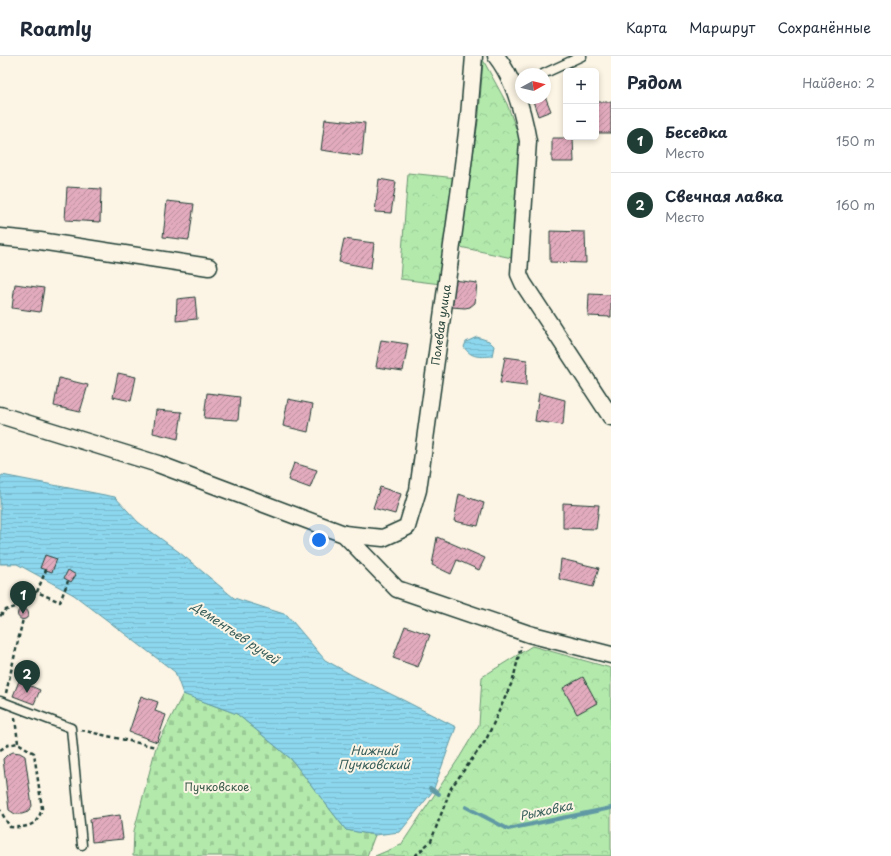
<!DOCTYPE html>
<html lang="ru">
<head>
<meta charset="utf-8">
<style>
  :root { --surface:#fff; --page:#f6f6f7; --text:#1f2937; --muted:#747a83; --line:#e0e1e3; --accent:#1f3d34 }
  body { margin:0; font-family:"Playpen Sans",sans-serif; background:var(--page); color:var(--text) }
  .controls { position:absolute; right:12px; top:12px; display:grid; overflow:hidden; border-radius:6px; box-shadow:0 2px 6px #0003 }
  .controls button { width:36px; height:36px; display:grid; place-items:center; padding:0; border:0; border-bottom:1px solid var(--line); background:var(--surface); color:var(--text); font:20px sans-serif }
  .compass { position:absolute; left:515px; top:12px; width:36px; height:36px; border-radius:50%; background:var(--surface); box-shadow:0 2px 6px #0003; rotate:82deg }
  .you { position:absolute; left:319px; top:484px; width:14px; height:14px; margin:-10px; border:3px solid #fff; border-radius:50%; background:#1a73e8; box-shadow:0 0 0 6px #1a73e833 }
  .badge { display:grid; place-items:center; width:26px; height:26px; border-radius:50%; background:var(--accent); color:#fff; font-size:13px; font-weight:700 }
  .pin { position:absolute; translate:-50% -33px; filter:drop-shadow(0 1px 2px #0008) }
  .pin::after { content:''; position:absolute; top:21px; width:14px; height:12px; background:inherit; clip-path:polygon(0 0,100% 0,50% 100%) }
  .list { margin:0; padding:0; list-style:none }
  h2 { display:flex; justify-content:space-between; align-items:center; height:52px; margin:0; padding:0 16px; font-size:17px }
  h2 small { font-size:13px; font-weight:400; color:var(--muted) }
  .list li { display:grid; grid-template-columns:26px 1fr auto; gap:12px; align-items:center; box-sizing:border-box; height:64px; padding:0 16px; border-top:1px solid var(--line) }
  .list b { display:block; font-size:15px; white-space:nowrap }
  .list p { margin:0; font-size:13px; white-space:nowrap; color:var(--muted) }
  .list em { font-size:13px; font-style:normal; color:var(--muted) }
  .map { position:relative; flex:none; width:611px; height:800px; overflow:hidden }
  header { display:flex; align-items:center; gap:24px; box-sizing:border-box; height:56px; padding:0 20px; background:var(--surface); border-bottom:1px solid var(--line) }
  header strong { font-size:19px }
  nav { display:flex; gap:22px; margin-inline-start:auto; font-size:14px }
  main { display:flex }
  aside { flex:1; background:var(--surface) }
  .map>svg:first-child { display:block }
</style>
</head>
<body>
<header>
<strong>Roamly</strong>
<nav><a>Карта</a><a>Маршрут</a><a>Сохранённые</a></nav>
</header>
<main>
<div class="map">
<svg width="611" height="800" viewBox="0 0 611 800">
  <defs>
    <pattern id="forest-crowns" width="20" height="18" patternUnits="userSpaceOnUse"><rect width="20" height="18" fill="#b3eaac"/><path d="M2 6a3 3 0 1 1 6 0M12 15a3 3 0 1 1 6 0" fill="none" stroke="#9aca95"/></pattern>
    <pattern id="cemetery-stones" width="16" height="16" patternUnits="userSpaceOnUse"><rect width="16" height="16" fill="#b3eaac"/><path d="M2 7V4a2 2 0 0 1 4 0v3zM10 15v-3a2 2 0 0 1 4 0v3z" fill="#9aca95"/></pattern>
    <pattern id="water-rules" width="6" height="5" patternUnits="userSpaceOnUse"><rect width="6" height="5" fill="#8dd7ee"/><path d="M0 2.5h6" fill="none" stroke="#79b9cd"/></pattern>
    <pattern id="building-hatch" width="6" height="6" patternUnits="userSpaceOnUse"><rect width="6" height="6" fill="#e3abbe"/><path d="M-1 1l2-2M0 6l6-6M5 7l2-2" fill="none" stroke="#b78c9b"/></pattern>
  </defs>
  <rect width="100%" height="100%" fill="#fcf5e5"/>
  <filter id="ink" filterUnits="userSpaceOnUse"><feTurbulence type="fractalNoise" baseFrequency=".025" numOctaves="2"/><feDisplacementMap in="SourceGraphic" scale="8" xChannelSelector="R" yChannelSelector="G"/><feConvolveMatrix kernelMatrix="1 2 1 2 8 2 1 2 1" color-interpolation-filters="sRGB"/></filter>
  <g filter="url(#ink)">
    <g fill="url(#forest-crowns)" stroke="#699470">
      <polygon points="483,4 507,48 522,89 512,202 460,191 479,58"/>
      <polygon points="408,117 457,122 441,228 400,223"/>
      <polygon points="532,590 611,612 611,800 375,800 401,789 459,702 479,669 482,621"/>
    </g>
    <polygon fill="url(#cemetery-stones)" stroke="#699470" points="183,638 237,658 291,703 346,774 375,779 367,800 133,800 134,775 156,691"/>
    <g fill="url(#water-rules)" stroke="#6199a4">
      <path d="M477 281 489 285 494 290 492 300C480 301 471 302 464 291L466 286Z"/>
      <polygon points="2,419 115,441 138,466 179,496 234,542 287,559 325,604 352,619 403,644 456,671 433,735 400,776 375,779 346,774 291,703 237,658 183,638 175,616 74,539 17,508 0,508 0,422"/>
    </g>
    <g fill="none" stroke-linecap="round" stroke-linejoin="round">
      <g stroke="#6199a4" stroke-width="4">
        <polyline points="430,732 439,738"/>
        <polyline points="466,751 508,773 611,752"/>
      </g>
    </g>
    <g fill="url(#building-hatch)" stroke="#1f3d34">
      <polygon points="545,40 551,55 538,60 533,45 541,42 545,42"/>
      <rect x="596" y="46" width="15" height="31"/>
      <polygon points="325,63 365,67 362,100 321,94"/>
      <polygon points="552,82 573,82 574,106 552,106"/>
      <polygon points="379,123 396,126 391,157 375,156"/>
      <polygon points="67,131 101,133 100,166 65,164"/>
      <polygon points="167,145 194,148 189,184 163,181"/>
      <polygon points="550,175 585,176 586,207 550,206"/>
      <polygon points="344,183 374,187 371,212 339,206"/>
      <polygon points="454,224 477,227 475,247 470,251 465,252 451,251"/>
      <polygon points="15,228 44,232 40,256 12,252"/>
      <polygon points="589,238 611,239 611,261 588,260"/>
      <polygon points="195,241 197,263 176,265 177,243"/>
      <polygon points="381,284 408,288 403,315 376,311"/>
      <polygon points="505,301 527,304 526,330 500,327"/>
      <polygon points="118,317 136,321 131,345 113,341"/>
      <polygon points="59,322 88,329 80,356 54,350"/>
      <polygon points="207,337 240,341 238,364 204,362"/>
      <polygon points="539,337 565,344 563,369 535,365"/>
      <polygon points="288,343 313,348 308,376 283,370"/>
      <polygon points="156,354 182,356 178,383 153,377"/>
      <polygon points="294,407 317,414 310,432 288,424"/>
      <polygon points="380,431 401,438 395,458 373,452"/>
      <polygon points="459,438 484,447 478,470 454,465"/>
      <polygon points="563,447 599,449 596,473 563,472"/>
      <polygon points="437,481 485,502 479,514 457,504 451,518 432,509"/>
      <polygon points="45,499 57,503 52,516 40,512"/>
      <polygon points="561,503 599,512 593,531 559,523"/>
      <polygon points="68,514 76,519 71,526 64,522"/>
      <circle cx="23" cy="558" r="5.5"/>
      <polygon points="405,570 430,579 418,611 393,602"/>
      <polygon points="583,621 597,647 577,658 563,632"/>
      <polygon points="19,625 40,634 34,648 13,640"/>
      <polygon points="141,640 158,646 155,655 166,659 157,686 129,676"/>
      <polygon points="13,696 20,697 25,700 32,750 28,756 22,758 15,758 9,754 3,703 7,699"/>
      <polygon points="120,759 123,783 92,786 90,763"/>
    </g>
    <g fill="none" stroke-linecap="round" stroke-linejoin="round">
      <defs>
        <g id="lane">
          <polyline points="543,18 582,0"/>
          <polyline points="0,645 71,672 82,789"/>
        </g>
        <g id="street">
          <path d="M496 0C514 23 523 56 528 85L519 218 523 227 611 361"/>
          <polyline points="0,181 40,185 209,211"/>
          <polyline points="0,359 158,408 344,478 397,533 529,578 611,599"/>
          <polyline points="344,478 383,482 407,471 418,434 462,117 469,60 474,0"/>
        </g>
      </defs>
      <use href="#lane" stroke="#1f3d34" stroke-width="11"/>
      <use href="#street" stroke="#1f3d34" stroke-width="19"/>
      <g stroke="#1f3d34" stroke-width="2.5" stroke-dasharray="4 3" stroke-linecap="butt">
        <polyline points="37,536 46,514"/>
        <polyline points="24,553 29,537 37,536 60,546 68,525"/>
        <polyline points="0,560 6,554 25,548"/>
        <polyline points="6,637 23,563"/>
        <polyline points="15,662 18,687"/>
        <polyline points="81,674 156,691"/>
        <path d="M0 694 8 689 18 687 34 697 42 752C38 770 27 772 10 771L0 754"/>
        <polyline points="415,800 431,785 451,732 486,684 513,624 521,590"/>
      </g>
      <use href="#lane" stroke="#fcf5e5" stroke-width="8"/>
      <use href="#street" stroke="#fcf5e5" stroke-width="16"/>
    </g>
  </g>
  <g text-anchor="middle" stroke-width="4" stroke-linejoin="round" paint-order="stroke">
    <g font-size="11" fill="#1f3d34" stroke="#fcf5e5">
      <text transform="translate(441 269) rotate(-82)" y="4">Полевая улица</text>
    </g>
    <g font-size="11" fill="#355746" stroke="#fcf5e5">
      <text x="217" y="735">Пучковское</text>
    </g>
    <g font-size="12" font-style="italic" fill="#355c59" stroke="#fcf5e5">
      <text transform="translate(235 577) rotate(34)" y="4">Дементьев ручей</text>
      <text x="374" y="699">Нижний<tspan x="374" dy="14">Пучковский</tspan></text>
      <text transform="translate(546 755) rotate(-12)" y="4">Рыжовка</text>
    </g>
  </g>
</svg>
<div class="controls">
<button>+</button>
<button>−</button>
</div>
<svg class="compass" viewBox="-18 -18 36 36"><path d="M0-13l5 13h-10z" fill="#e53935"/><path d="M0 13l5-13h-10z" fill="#747a83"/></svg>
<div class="you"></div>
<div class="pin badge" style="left:23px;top:558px">1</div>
<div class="pin badge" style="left:27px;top:637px">2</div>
</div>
<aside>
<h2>Рядом<small>Найдено: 2</small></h2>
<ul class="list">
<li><span class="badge">1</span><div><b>Беседка</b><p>Место</p></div><em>150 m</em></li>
<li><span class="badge">2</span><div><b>Свечная лавка</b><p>Место</p></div><em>160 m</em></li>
</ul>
</aside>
</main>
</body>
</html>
